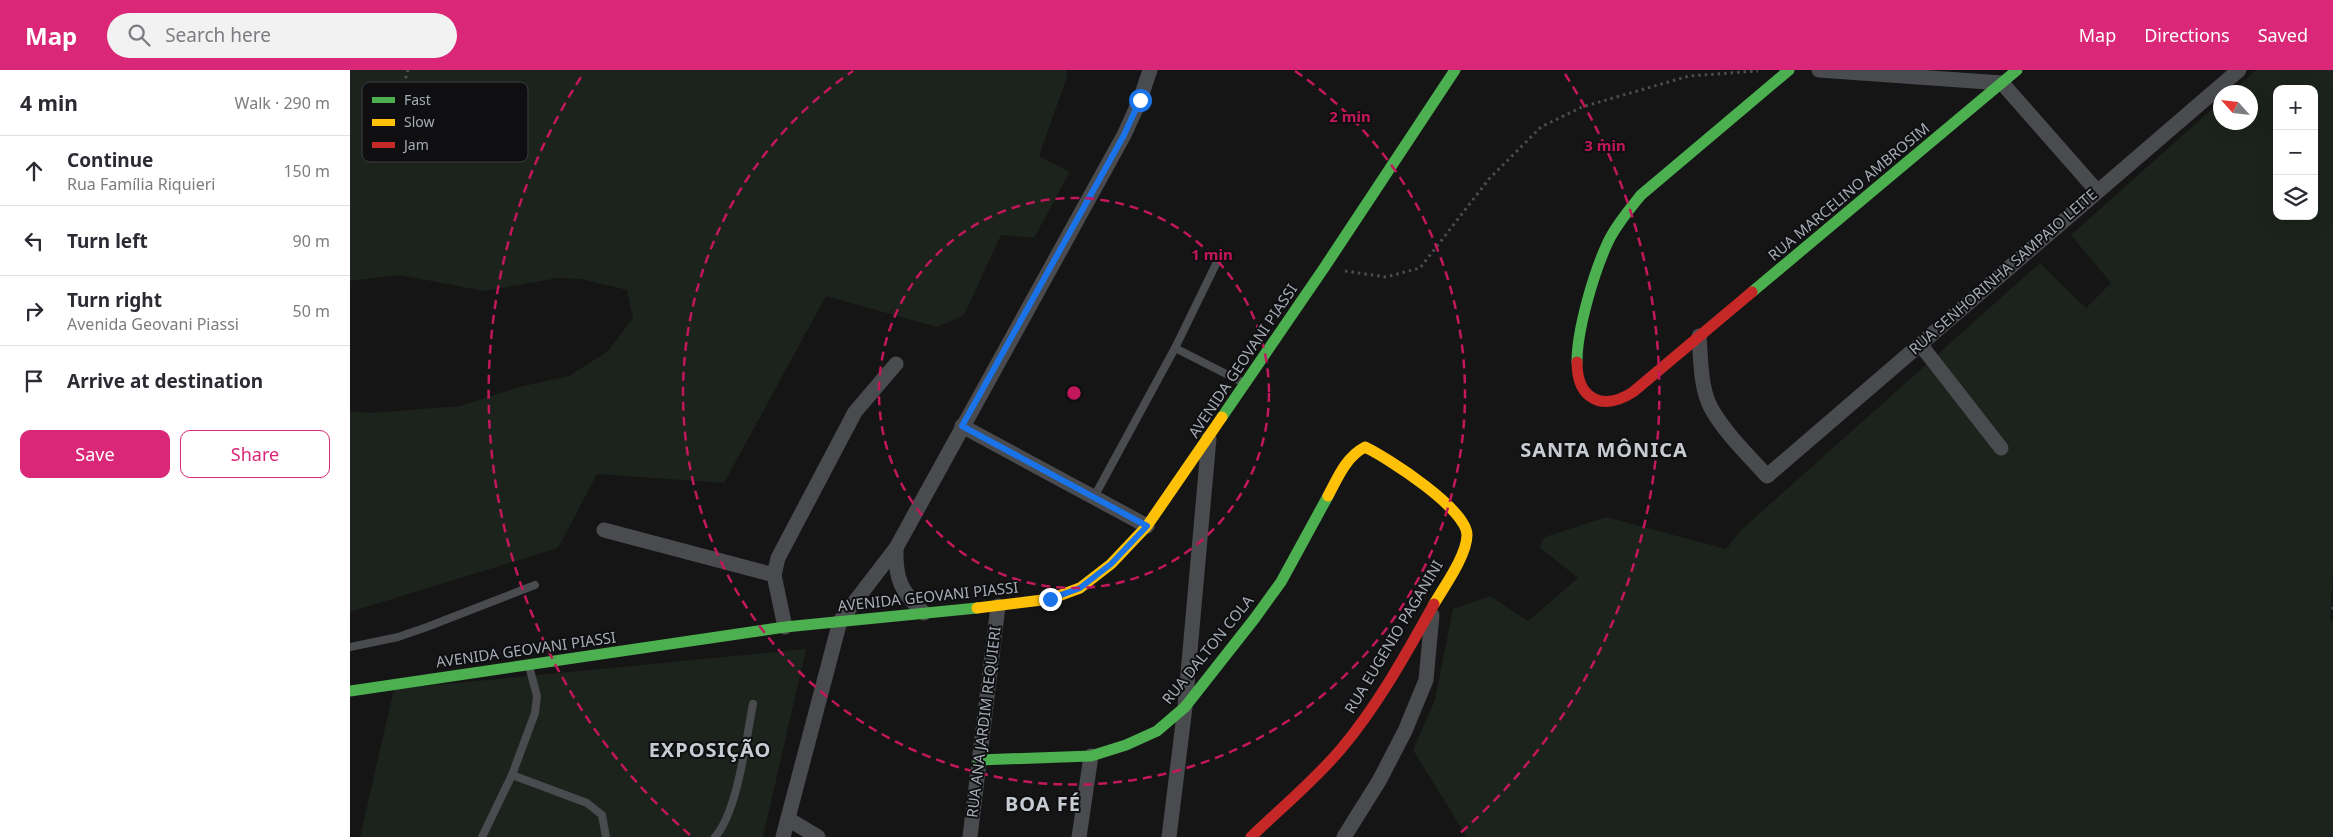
<!DOCTYPE html>
<html lang="en">
<head>
<meta charset="utf-8">
<style>
  :root { --surface:#fff; --page:#f2f2f3; --text:#2b2b33; --muted:#7c7c81; --line:#e1e1e2; --accent:#db2777 }
  body { margin:0; font-family:"Noto Sans",sans-serif; background:var(--page); color:var(--text) }
  .controls { position:absolute; right:15px; top:15px; display:grid; overflow:hidden; border-radius:10px; box-shadow:0 5px 20px #0002 }
  .controls button { width:45px; height:45px; display:grid; place-items:center; padding:0; border:0; border-bottom:1px solid var(--line); background:var(--surface); color:var(--text); font:25px sans-serif }
  .compass { position:absolute; left:1863px; top:15px; width:45px; height:45px; border-radius:50%; background:var(--surface); box-shadow:0 5px 20px #0002; rotate:297deg }
  .stop { position:absolute; width:15px; height:15px; margin:-11px; border:4px solid #1a73e8; border-radius:50%; background:#fff }
  .stop.end { background:#1a73e8; border-color:#fff; box-shadow:0 1px 5px #0008 }
  .list { margin:0; padding:0; list-style:none }
  h2 { display:flex; justify-content:space-between; align-items:center; height:65px; margin:0; padding:0 20px; font-size:21px }
  h2 small { font-size:16px; font-weight:400; color:var(--muted) }
  .list li { display:grid; grid-template-columns:32px 1fr auto; gap:15px; align-items:center; box-sizing:border-box; height:70px; padding:0 20px; border-top:1px solid var(--line) }
  .list b { display:block; font-size:19px; white-space:nowrap }
  .list p { margin:0; font-size:16px; white-space:nowrap; color:var(--muted) }
  .list em { font-size:16px; font-style:normal; color:var(--muted) }
  .actions { display:flex; gap:10px; padding:15px 20px }
  .actions a { flex:1; padding:11px 0; border:1px solid var(--accent); border-radius:10px; text-align:center; font-size:18px; color:var(--accent) }
  .actions .main { background:var(--accent); color:#fff }
  .icon { flex:none; width:28px; height:28px; fill:none; stroke:currentColor; stroke-width:2; stroke-linecap:round; stroke-linejoin:round }
  .map { position:relative; flex:none; width:1983px; height:767px; overflow:hidden }
  header { display:flex; align-items:center; gap:30px; box-sizing:border-box; height:70px; padding:0 25px; background:var(--accent); color:#fff }
  header strong { font-size:24px }
  nav { display:flex; gap:28px; margin-inline-start:auto; font-size:18px }
  .search { width:350px; height:45px; background:var(--page); display:flex; align-items:center; gap:12px; box-sizing:border-box; padding:0 18px; border-radius:28px; color:var(--muted); font-size:19px }
  main { display:flex }
  aside { flex:1; background:var(--surface) }
  .map>svg:first-child { display:block }
</style>
</head>
<body>
<header>
<strong>Map</strong>
<div class="search"><svg class="icon" aria-label="search" viewBox="0 0 24 24"><circle cx="10" cy="10" r="6"/><path d="M15 15l6 6"/></svg>Search here</div>
<nav><a>Map</a><a>Directions</a><a>Saved</a></nav>
</header>
<main>
<aside>
<h2>4 min<small>Walk · 290 m</small></h2>
<ul class="list">
<li><svg class="icon" aria-label="ahead" viewBox="0 0 24 24"><path d="M12 20V5M6 11l6-6 6 6"/></svg><div><b>Continue</b><p>Rua Família Riquieri</p></div><em>150 m</em></li>
<li><svg class="icon" aria-label="left" viewBox="0 0 24 24"><path d="M17 20v-9H6M10 6l-5 5 5 5"/></svg><div><b>Turn left</b></div><em>90 m</em></li>
<li><svg class="icon" aria-label="right" viewBox="0 0 24 24"><path d="M7 20v-9h11M14 6l5 5-5 5"/></svg><div><b>Turn right</b><p>Avenida Geovani Piassi</p></div><em>50 m</em></li>
<li><svg class="icon" aria-label="arrive" viewBox="0 0 24 24"><path d="M6 21V4h12l-3 4 3 4H6"/></svg><div><b>Arrive at destination</b></div></li>
</ul>
<div class="actions"><a class="main">Save</a><a>Share</a></div>
</aside>
<div class="map">
<svg width="1983" height="767" viewBox="0 0 1983 767">
  <rect width="100%" height="100%" fill="#151515"/>
  <g fill="#1c221c" fill-rule="evenodd">
    <polygon points="0,0 716,0 717,7 689,86 720,102 684,168 651,165 614,245 587,257 476,226 374,413 247,404 208,478 0,542 0,341 20,343 110,336 169,317 219,306 258,281 283,248 277,220 231,209 208,208 134,221 50,205 0,211"/>
    <path d="M1906 0H1983V502L1980 550H1983V767H1117L1063 680 1085 630 1103 539 1140 526 1178 551 1228 508 1189 477 1195 467 1256 447 1376 479 1390 461 1690 193 1736 238 1761 213 1721 165 1870 32V52H1900V22H1881ZM1927 19H1964V146H1927Z"/>
    <polygon points="456,579 413,767 10,767 44,619"/>
  </g>
  <g fill="none" stroke-linecap="round" stroke-linejoin="round">
    <g stroke="#4b4d50" stroke-width="3" stroke-dasharray="2.5 4" stroke-linecap="butt">
      <polyline points="50,27 58,0"/>
      <polyline points="995,201 1036,207 1070,198 1139,109 1191,57 1232,37 1339,6 1408,1"/>
      <polyline points="1983,537 1983,540"/>
    </g>
    <g stroke="#494b4e" stroke-width="8">
      <polyline points="825,278 894,313"/>
      <polyline points="744,427 825,278 867,192"/>
      <polyline points="0,577 48,567 77,557 185,515"/>
      <polyline points="162,705 237,733 252,745 256,767"/>
      <polyline points="132,767 162,705 185,643 187,626 179,596"/>
      <path d="M365 767C388 741 396 669 403 634"/>
    </g>
    <g stroke="#494b4e" stroke-width="15">
      <polyline points="1469,0 1652,13 1747,121"/>
      <path d="M1349 266C1351 289 1350 317 1361 338 1375 363 1398 385 1417 406L1889 0"/>
      <polyline points="1570,274 1651,378"/>
      <polyline points="612,356 797,456"/>
      <polyline points="254,460 424,505"/>
      <path d="M546 478C545 509 551 522 574 543"/>
      <polyline points="435,557 424,505 428,488 505,342 546,294"/>
      <polyline points="438,749 468,767"/>
      <polyline points="433,767 490,551 546,478 774,65 790,30 800,0"/>
      <polyline points="620,767 648,536"/>
      <polyline points="729,767 741,686"/>
      <polyline points="819,767 835,637 859,368"/>
      <polyline points="994,767 1029,711 1055,661 1076,610 1082,545"/>
    </g>
    <g stroke="#4caf50" stroke-width="11">
      <polyline points="1402,222 1667,0"/>
      <path d="M1227 292C1227 259 1244 202 1258 172 1266 155 1279 140 1291 125L1439 0"/>
      <polyline points="872,347 974,198 1105,0"/>
      <polyline points="0,621 435,557 627,538"/>
      <polyline points="628,690 741,686 776,675 807,661 835,637 905,548 931,512 978,426"/>
    </g>
    <g stroke="#ffc107" stroke-width="11">
      <path d="M978 426C988 407 996 387 1015 377 1038 388 1117 439 1117 465 1117 485 1094 517 1084 534"/>
      <polyline points="627,538 700,529 730,518 761,494 797,456 872,347"/>
    </g>
    <g stroke="#c62828" stroke-width="11">
      <path d="M1227 292C1227 329 1252 342 1283 322L1402 222"/>
      <path d="M901 767C931 738 964 711 991 679 1028 635 1056 584 1084 534"/>
    </g>
  </g>
  <g fill="none" stroke-linecap="round" stroke-linejoin="round">
    <polyline stroke="#1a73e8" stroke-width="6" points="700,529 730,518 761,494 797,456 612,356 774,65 790,30"/>
  </g>
  <g fill="none" stroke="#c2185b" stroke-width="2.5" stroke-dasharray="9 6">
    <circle cx="724" cy="323" r="195"/>
    <path d="M945 1A391 391 0 1 1 503 1"/>
    <path d="M340 765A586 586 0 0 1 233 4M1215 4A586 586 0 0 1 1108 765"/>
  </g>
  <g text-anchor="middle" stroke-width="4" stroke-linejoin="round" paint-order="stroke">
    <g font-size="15" fill="#a6acb6" stroke="#0f0f11">
      <text transform="translate(1499 122) rotate(-40)" y="5">RUA MARCELINO AMBROSIM</text>
      <text transform="translate(1653 202) rotate(-41)" y="5">RUA SENHORINHA SAMPAIO LEITE</text>
      <text transform="translate(893 291) rotate(-56)" y="5">AVENIDA GEOVANI PIASSI</text>
      <text transform="translate(578 527) rotate(-6)" y="5">AVENIDA GEOVANI PIASSI</text>
      <text transform="translate(1044 567) rotate(-59)" y="5">RUA EUGENIO PAGANINI</text>
      <text transform="translate(176 580) rotate(-8)" y="5">AVENIDA GEOVANI PIASSI</text>
      <text transform="translate(858 580) rotate(-51)" y="5">RUA DALTON COLA</text>
      <text transform="translate(634 652) rotate(-83)" y="5">RUA ANA JARDIM REQUIERI</text>
    </g>
    <g font-size="20" font-weight="bold" letter-spacing="1" fill="#c7cbd2" stroke="#0f0f11">
      <text x="1254" y="387">SANTA MÔNICA</text>
      <text x="360" y="687">EXPOSIÇÃO</text>
      <text x="693" y="741">BOA FÉ</text>
    </g>
  </g>
  <rect x="12" y="12" width="166" height="80" rx="8" fill="#0f0f11" stroke="#3c3e43" stroke-width="1"/>
  <rect x="22" y="27" width="23" height="6" fill="#4caf50"/>
  <rect x="22" y="49" width="23" height="7" fill="#ffc107"/>
  <rect x="22" y="72" width="23" height="6" fill="#c62828"/>
  <g font-size="14" fill="#a6acb6">
    <text x="54" y="35">Fast</text>
    <text x="54" y="57">Slow</text>
    <text x="54" y="80">Jam</text>
  </g>
  <circle cx="724" cy="323" r="8" fill="#c2185b" stroke="#0f0f11" stroke-width="2.5"/>
  <g font-size="15" text-anchor="middle" font-weight="bold" fill="#c2185b" stroke="#0f0f11" stroke-width="4" stroke-linejoin="round" paint-order="stroke">
    <text x="1000" y="52">2 min</text>
    <text x="1255" y="81">3 min</text>
    <text x="862" y="190">1 min</text>
  </g>
</svg>
<div class="controls">
<button>+</button>
<button>−</button>
<button><svg class="icon" aria-label="layers" viewBox="0 0 24 24"><path d="M12 4l9 5-9 5-9-5zM3 14l9 5 9-5"/></svg></button>
</div>
<svg class="compass" viewBox="-18 -18 36 36"><path d="M0-13l5 13h-10z" fill="#e53935"/><path d="M0 13l5-13h-10z" fill="#7c7c81"/></svg>
<div class="stop" style="left:790px;top:30px"></div>
<div class="stop end" style="left:700px;top:529px"></div>
</div>
</main>
</body>
</html>
